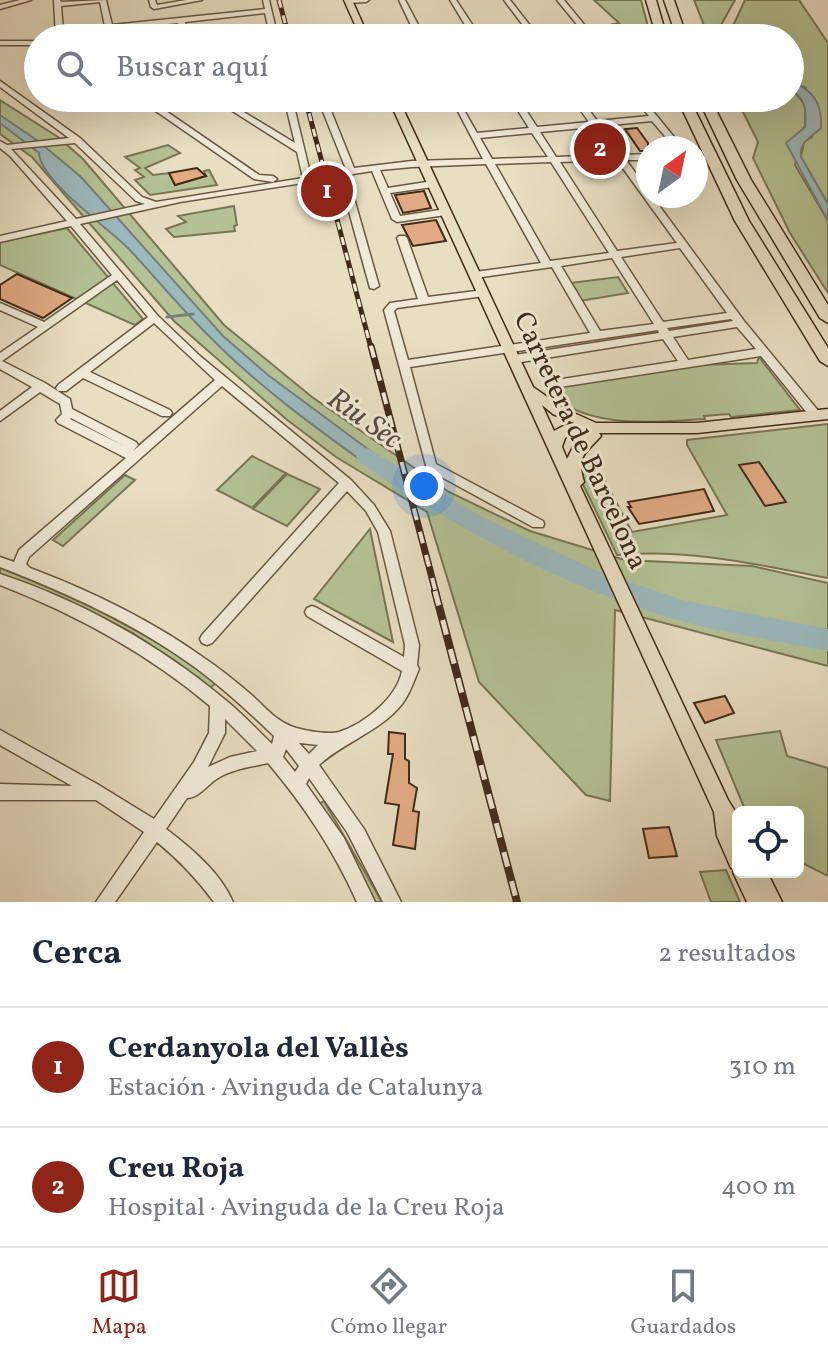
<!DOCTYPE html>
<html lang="es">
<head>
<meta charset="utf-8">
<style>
  :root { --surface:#fff; --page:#f6f6f7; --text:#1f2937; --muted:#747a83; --line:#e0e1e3; --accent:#8f2418 }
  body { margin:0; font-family:Vollkorn,serif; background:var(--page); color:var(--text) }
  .controls { position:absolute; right:24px; bottom:24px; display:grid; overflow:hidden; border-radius:12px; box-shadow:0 8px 32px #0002 }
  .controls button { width:72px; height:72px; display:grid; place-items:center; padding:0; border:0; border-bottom:2px solid var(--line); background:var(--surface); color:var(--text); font:40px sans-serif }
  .compass { position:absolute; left:636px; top:136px; width:72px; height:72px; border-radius:50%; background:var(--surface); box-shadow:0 8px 32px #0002; rotate:33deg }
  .you { position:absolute; left:424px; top:486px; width:28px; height:28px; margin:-20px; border:6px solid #fff; border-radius:50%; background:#1a73e8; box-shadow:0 0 0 12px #1a73e833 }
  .badge { display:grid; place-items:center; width:52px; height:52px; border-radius:50%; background:var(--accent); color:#fff; font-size:26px; font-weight:700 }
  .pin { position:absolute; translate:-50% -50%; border:4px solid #fff; box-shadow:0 2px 8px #0006 }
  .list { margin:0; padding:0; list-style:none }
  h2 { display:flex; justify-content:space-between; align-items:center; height:104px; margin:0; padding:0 32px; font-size:34px }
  h2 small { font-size:26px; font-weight:400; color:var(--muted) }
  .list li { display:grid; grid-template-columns:52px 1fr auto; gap:24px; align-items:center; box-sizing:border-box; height:120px; padding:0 32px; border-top:2px solid var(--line) }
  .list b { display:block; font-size:30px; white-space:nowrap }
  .list p { margin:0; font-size:26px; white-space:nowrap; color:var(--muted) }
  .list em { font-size:26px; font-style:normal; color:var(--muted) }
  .icon { flex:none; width:44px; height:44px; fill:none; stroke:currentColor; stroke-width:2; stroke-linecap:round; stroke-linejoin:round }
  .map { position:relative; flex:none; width:828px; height:902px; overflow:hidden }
  .search { position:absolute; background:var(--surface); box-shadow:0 8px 32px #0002; left:24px; right:24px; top:24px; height:88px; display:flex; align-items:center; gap:20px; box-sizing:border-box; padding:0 28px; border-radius:44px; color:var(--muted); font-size:30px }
  .sheet { height:344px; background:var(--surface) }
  nav { display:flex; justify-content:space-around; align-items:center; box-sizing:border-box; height:112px; border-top:2px solid var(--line); background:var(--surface); font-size:22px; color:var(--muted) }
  nav a { display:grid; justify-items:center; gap:4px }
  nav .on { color:var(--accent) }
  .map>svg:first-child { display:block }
</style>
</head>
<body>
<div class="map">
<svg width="828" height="902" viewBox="0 0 828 902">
  <rect width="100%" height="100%" fill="#e8dec2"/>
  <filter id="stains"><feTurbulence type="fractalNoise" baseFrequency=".0025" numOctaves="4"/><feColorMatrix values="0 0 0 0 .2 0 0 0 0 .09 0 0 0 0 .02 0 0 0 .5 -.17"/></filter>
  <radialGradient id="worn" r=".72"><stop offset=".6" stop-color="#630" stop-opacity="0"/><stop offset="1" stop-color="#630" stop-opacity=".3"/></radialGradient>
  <g fill="#b4c295" stroke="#7a7656" stroke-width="2">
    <polygon points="594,0 641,0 651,38 604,38 596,28 619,23"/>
    <polygon points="694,0 735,0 720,27 721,38 709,38"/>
    <polygon points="745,0 799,0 828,43 828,204 801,157 804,142 812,137 806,88 790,80 790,38 733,38 732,28"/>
    <polygon points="790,88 805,104 805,126 801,131 795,165 828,221 828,293 790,233 753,158 758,142 736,98 790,98"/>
    <polygon points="0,100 58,137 83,159 224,325 312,397 449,492 530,531 625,560 752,566 828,583 828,666 615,610 610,801 586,795 479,682 427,512 336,457 286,419 174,321 32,157 0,134"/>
    <polygon points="168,145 180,153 145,168 153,175 169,173 175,185 206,176 204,171 209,170 217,185 150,195 135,180 144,177 135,170 140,168 125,157"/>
    <polygon points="234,206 237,225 234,226 235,231 174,237 166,229 186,222 178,216"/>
    <polygon points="67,228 143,319 135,325 0,265 0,242"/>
    <polygon points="618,277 628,293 580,301 570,283"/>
    <path d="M759 357 800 410 731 417 729 414 704 416 705 419C651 422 590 430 547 392L551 388 698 365 757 363Z"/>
    <path d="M828 424V578C760 565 687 548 617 555L580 478 583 461 597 456 595 462 632 532 727 515 687 445V440Z"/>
    <polygon points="252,456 286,473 252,508 217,490"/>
    <polygon points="287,474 320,489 287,526 253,509"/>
    <polygon points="125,475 135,480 63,546 53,540"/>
    <polygon points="370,529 393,642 314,599"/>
    <path d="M0 568C81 600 146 631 217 682L210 688 133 633 83 608 0 574Z"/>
    <polygon points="780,731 787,756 828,768 828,876 798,861 798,812 746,812 716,740"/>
    <polygon points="324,801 382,902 374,902 318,805"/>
    <polygon points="726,870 740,902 711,902 700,872"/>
  </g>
  <g fill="#9cb9be" stroke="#77807c" stroke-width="2">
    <path d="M790 80C813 91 822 101 821 128 811 138 799 141 801 157L828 204V221L786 143 805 127C807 109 805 99 790 88Z"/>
    <path d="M0 115 38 141 81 177 223 336 268 375 388 464 391 482C329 437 265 393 211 338 182 310 156 278 129 249 110 229 40 181 39 153L0 123Z"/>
  </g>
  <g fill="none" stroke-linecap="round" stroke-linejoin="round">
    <polyline stroke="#77807c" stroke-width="3" points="167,317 193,314"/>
    <path fill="#9cb9be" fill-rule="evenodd" d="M367 448 481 516 597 571 686 601 828 629V651C780 641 732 635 685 622 567 590 459 530 359 462L356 456 359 450Z"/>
  </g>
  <g fill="#e2ab85" stroke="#402b18" stroke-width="2">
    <polygon points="637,128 648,143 648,151 640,151 625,129"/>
    <polygon points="197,168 206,176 175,185 169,173"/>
    <polygon points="424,191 431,208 403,213 395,195"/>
    <polygon points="436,220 446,241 413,246 402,225"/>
    <polygon points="17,274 49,288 72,298 43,318 0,299 0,285"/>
    <polygon points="759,462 786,502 765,506 739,465"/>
    <polygon points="704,489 714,511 639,524 628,507 631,507 628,502"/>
    <polygon points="725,696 734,713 705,723 694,703"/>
    <polygon points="389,732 405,734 405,759 409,761 409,783 417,788 413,811 419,812 415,849 393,845 399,805 385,803 393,754 388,754"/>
    <polygon points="669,827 677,856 649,858 643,829"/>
  </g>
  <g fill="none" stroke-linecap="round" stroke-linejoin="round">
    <polyline stroke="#c6baa0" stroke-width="10" stroke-dasharray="10 5" stroke-linecap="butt" points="313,179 336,176"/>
    <defs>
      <g id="minor">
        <polygon points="20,0 31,0 0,9 0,5"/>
        <path d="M54 0H60L61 2 106 0 112 25 265 9 263 0H269L278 38H270V35L224 38 228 36 269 31 265 13 185 22 189 38H181L178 23 114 29 127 38H118L106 30 63 35 64 38H56ZM100 2 105 26 63 31 61 6Z"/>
        <polygon points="149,0 155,0 157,5 186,0 202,0 154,9 151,7"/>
        <polygon points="349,0 369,0 366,2 347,3 346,2"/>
        <polygon points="399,0 405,0 425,38 417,38"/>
        <polygon points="450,0 456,0 481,38 473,38"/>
        <polygon points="504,0 510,0 535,32 579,27 557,0 564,0 595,38 587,38 582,31 538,36 540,38 531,36 487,38 491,36 528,32"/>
        <rect x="0" y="41" width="38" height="4"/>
        <path d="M0 81 80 138 142 197 156 202 303 178 297 152 212 98H221L232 104 250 98H262L237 108 295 143 284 98H292L311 177H316V181L180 202 80 224 158 316 201 357 351 480 374 505 390 531 419 645 417 665 419 669C414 680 410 694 402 704 381 731 344 742 319 765L364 829 401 902H383L347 832 309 778 306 784 344 838 375 902H357C333 849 305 807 268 763 251 767 233 769 218 778 208 784 199 798 187 798L166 829C191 848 220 872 233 902H214C197 879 179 860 157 842L115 902H96L144 832 96 800H0V784L72 786 0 745V730L97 784 154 819 194 762 209 733 210 706C147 653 77 615 0 585V574C81 601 158 644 223 698 240 711 256 729 272 744L274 736C249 712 224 689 196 668 136 624 69 594 0 567V557L14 562 19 550 126 458 58 423 56 420 62 414 60 404 40 392 0 421V411L32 387 0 369V353L38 327 0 310V303L44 322 112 275 71 226 0 242V236L67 221 10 156 0 148V141L7 145 69 138 0 87ZM75 143 136 201 145 204 76 219 11 149ZM117 280 148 317 58 385 56 388 58 391H66L83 378 162 416H170L172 413 170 410 90 372 154 323 215 380 133 451 138 445 136 442 72 409 70 399 45 383 2 361ZM222 386 339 483 202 635 200 639 202 643 207 645 212 643 347 491 366 511 378 532 405 645 404 657 317 608 312 606 307 608 305 612 307 616 402 671C397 698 364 724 339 732 329 735 307 731 296 728 274 721 265 706 248 692 234 680 219 668 204 658 151 620 91 591 30 568L26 564 29 557ZM71 418 124 446 70 419ZM225 719 257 751 230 757 208 767 225 733ZM299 743H300L318 745 309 754ZM286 749 299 766 295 772 283 757Z"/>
        <polygon points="137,98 146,98 158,106 180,98 191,98 163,109 259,175 273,176 277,179 273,182 254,179"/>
        <path d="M390 98H412L408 100 331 111 354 168 412 161 483 159 451 98H457L477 133 529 128 510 98H518L537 127 589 122 572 98H580L597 121 649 116 634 98H642L683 148H675L652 121 601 126 622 155 648 154V160H626L648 190V196H652L744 321 820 413 822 416 820 419H812L761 356 560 387 556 386 554 383 556 380 678 361 663 339 515 363 510 359 515 355 659 333 658 330 410 367 436 464 543 521 544 524 543 527H533L427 469 384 310 390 303 418 299 397 238 399 236H405L407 238 428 297 484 290 489 293 484 296 397 308 394 311 408 360 590 333 552 267 475 278 470 275 475 272 541 263 486 164 412 167 380 170 388 188 433 181 437 184 433 187 390 193 400 216 446 209 451 212 446 215 397 222 392 219 372 171 353 174 348 177 379 286 374 289 370 288 339 175 331 173 346 169 320 104 324 102 329 106ZM593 127 614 155 556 157 540 132ZM532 133 548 157 492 159 480 138ZM617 160 677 243 617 251 560 162ZM551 162 609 253 550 261 495 164ZM680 248 727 313 663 322 621 257ZM612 258 654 324 600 331 561 266ZM731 319 733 321 669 331 667 328ZM737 327 756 349 688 360 673 337Z"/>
      </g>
      <g id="major">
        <polygon points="344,0 352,0 369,38 361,38"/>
        <path d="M388 98H398L533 387 563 408 596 423H697L828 409V419L697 433H599L601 436C585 454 576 455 584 482L580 486 728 800 738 816V872H767L782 902H747L733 872 734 869 731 868 717 836 714 812ZM542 405 553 414 574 423 565 425 554 431ZM573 433H589L573 447 567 459 562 447 565 438Z"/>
      </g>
      <g id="highway">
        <polygon points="646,0 656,0 667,38 657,38"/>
        <polygon points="664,0 674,0 687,38 677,38"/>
        <polygon points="677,98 689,98 749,221 828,348 828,366 820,361 735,221"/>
        <polygon points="698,98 710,98 751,180 828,305 828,323 820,318 737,180"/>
      </g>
    </defs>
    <use href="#minor" stroke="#6a5842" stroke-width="3"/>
    <use href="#major" stroke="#402b18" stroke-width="3"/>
    <use href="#highway" stroke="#402b18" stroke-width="3"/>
    <use href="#minor" fill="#f0ead7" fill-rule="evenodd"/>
    <use href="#major" fill="#e8dec2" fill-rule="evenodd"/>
    <use href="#highway" fill="#e8dec2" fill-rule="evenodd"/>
    <defs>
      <g id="rail-far2">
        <polyline points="279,0 289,38"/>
        <polyline points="305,98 371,348"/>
      </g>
      <polyline id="rail-far1" points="371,346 436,593"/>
      <polyline id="rail" points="435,591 517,902"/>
    </defs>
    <use href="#rail-far2" stroke="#402b18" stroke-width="5"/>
    <use href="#rail-far1" stroke="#402b18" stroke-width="7"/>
    <use href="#rail" stroke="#402b18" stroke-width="8"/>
    <use href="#rail-far2" stroke="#f0ead7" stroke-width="3" stroke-dasharray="8" stroke-linecap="butt"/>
    <use href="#rail-far1" stroke="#f0ead7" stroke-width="4" stroke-dasharray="12" stroke-linecap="butt"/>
    <use href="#rail" stroke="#f0ead7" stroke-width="5" stroke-dasharray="15" stroke-linecap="butt"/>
  </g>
  <g text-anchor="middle" stroke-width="6" stroke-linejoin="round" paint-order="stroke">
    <g font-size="28" fill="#402b18" stroke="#f0ead7">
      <text transform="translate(582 440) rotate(65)" y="10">Carretera de Barcelona</text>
    </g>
    <g font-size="30" font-style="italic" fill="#574e42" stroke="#f0ead7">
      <text transform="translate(365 418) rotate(35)" y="10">Riu Sec</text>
    </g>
  </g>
  <rect width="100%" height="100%" filter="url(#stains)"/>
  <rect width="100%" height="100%" fill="url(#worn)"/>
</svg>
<div class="controls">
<button><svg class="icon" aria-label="locate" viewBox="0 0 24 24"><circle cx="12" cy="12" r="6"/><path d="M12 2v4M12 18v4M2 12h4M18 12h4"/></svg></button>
</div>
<svg class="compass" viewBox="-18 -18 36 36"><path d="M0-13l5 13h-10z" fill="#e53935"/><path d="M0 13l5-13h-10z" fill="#747a83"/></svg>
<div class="you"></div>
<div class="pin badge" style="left:327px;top:191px">1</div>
<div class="pin badge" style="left:600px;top:149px">2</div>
<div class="search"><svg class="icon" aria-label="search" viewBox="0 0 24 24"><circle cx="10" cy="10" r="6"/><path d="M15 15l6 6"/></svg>Buscar aquí</div>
</div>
<section class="sheet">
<h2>Cerca<small>2 resultados</small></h2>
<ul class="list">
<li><span class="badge">1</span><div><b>Cerdanyola del Vallès</b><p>Estación · Avinguda de Catalunya</p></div><em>310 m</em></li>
<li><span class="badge">2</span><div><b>Creu Roja</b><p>Hospital · Avinguda de la Creu Roja</p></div><em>400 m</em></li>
</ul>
</section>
<nav>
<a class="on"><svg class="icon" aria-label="map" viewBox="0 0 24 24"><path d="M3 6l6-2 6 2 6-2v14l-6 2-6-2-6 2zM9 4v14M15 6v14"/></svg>Mapa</a>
<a><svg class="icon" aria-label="directions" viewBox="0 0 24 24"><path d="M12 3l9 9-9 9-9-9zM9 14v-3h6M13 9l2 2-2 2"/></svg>Cómo llegar</a>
<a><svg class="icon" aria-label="saved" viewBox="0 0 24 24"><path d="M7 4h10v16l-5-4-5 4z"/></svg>Guardados</a>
</nav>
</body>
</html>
